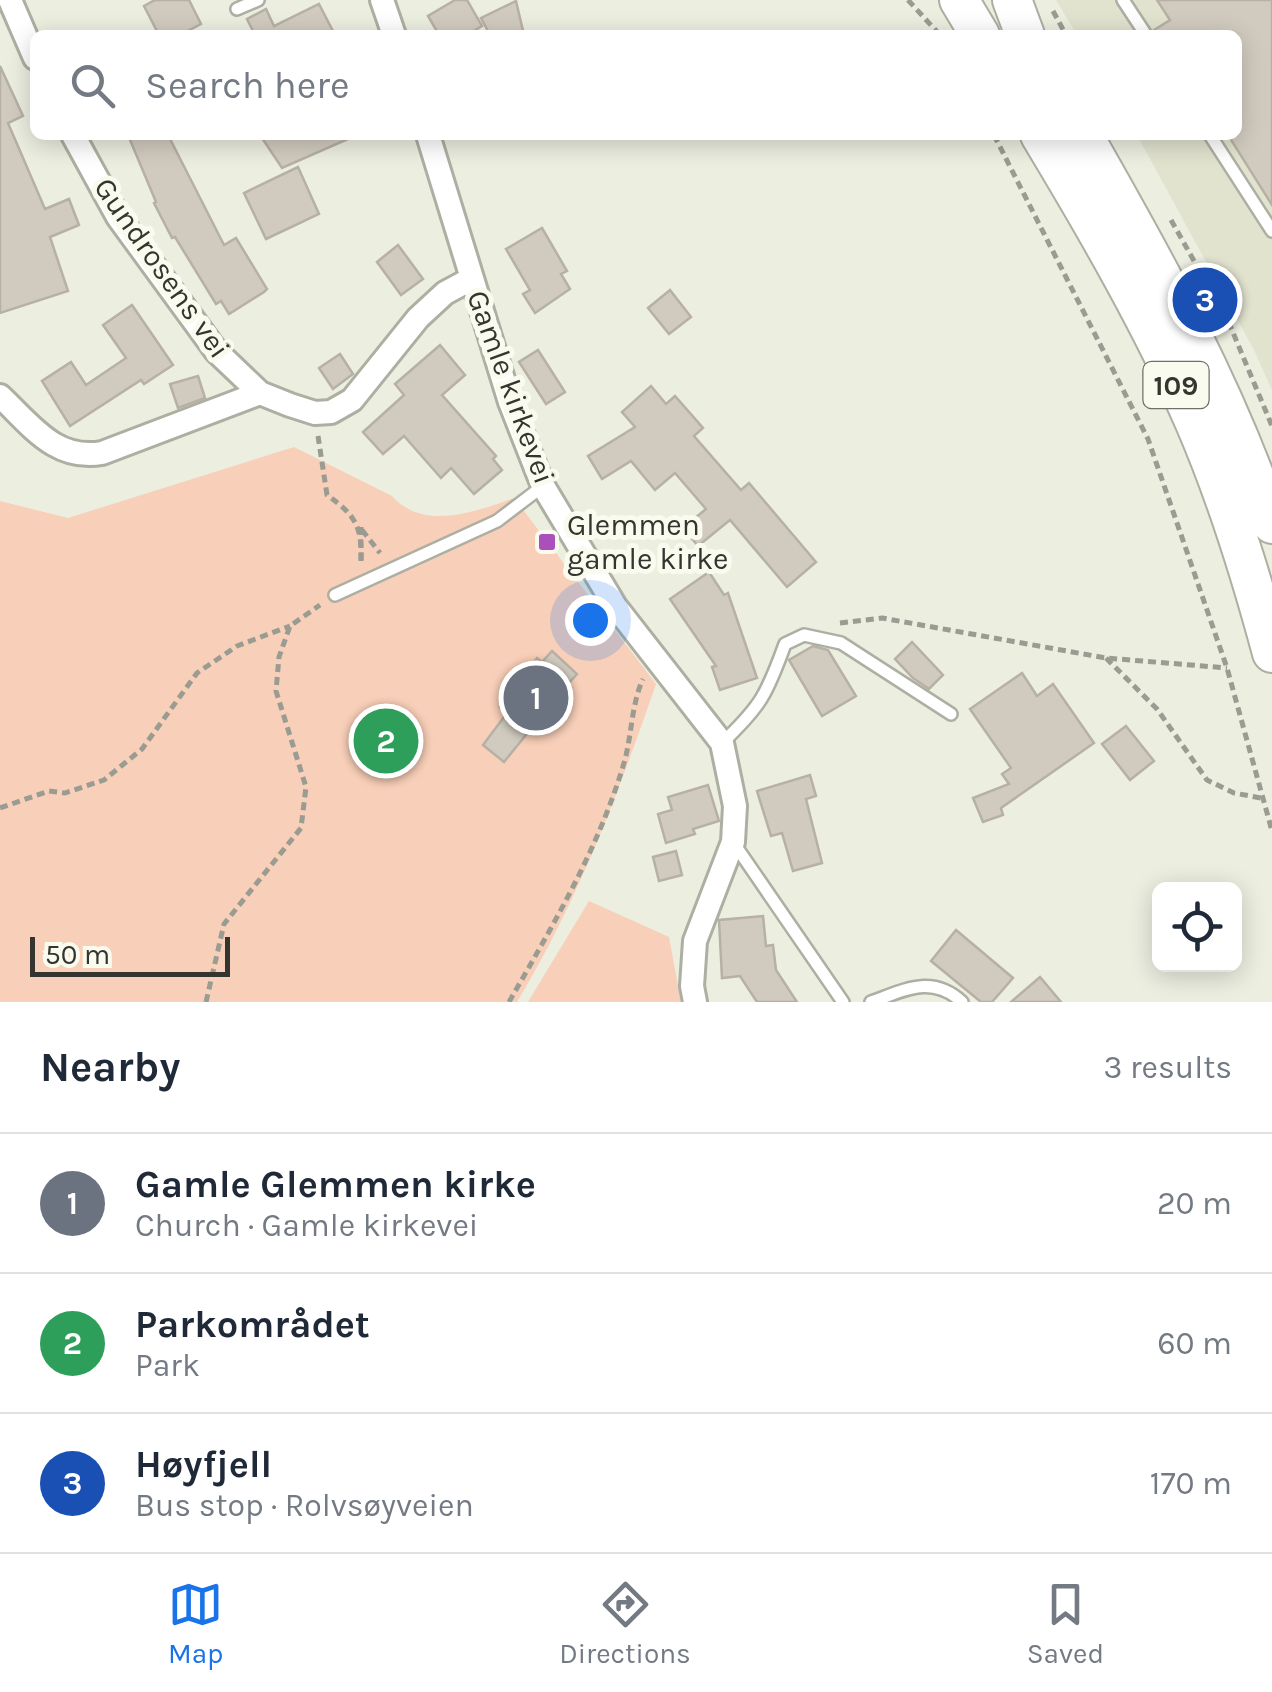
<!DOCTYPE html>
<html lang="en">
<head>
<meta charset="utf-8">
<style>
  :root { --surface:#fff; --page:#f2f2f3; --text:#1f2937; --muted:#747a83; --line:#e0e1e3; --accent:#1a73e8 }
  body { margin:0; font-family:Karla,sans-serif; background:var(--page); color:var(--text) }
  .controls { position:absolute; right:30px; bottom:30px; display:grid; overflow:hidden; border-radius:15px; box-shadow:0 5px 25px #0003 }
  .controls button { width:90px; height:90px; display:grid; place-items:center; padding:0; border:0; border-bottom:2px solid var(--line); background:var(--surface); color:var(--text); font:50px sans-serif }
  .scale { position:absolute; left:30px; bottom:25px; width:200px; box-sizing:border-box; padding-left:10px; border:5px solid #34352f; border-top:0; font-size:28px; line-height:35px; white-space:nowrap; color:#34352f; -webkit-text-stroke:8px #f9fbee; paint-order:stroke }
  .you { position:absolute; left:590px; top:620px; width:35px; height:35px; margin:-25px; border:8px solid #fff; border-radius:50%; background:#1a73e8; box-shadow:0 0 0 15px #1a73e833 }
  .badge { display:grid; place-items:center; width:65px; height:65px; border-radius:50%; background:var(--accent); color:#fff; font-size:32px; font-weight:700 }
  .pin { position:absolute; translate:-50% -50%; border:5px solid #fff; box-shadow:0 2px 10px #0006 }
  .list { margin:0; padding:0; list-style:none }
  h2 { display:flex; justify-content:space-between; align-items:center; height:130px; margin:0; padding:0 40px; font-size:42px }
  h2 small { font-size:32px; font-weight:400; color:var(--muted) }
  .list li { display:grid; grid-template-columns:65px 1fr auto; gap:30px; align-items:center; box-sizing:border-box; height:140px; padding:0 40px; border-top:2px solid var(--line) }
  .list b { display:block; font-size:38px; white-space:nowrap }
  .list p { margin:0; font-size:32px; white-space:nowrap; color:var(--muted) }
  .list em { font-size:32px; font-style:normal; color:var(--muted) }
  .icon { flex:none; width:55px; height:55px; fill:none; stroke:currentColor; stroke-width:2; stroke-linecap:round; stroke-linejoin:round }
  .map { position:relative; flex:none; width:1272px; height:1002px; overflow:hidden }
  .search { position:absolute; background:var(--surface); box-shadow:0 5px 25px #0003; left:30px; right:30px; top:30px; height:110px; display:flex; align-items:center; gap:25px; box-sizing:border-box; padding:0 35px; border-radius:15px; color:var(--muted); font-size:38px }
  .sheet { height:550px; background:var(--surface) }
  nav { display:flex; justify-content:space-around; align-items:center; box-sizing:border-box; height:140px; border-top:2px solid var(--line); background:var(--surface); font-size:28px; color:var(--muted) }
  nav a { display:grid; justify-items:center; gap:5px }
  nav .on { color:var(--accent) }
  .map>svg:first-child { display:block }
</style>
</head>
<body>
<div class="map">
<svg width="1272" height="1002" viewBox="0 0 1272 1002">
  <rect width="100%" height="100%" fill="#eceee0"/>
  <polygon fill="#e1e3cf" points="1056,0 1272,0 1272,390 1254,350 1137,135 1237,135 1237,35 1077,35"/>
  <g fill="#f8cfb8">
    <path d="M294 447 392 496C424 532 476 511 514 498L656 684C618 794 578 901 517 1002H0V501L68 518Z"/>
    <polygon points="589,901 669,937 681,1002 528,1002"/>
  </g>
  <g fill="#d1cbbf" stroke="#b7b0a4" stroke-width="2.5">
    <polygon points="155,0 189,0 201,24 180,35 159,35 144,6"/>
    <polygon points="455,0 467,0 482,26 467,35 439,35 428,16"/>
    <polygon points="1157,0 1272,0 1272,205 1228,135 1237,135 1237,35 1155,35 1154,30 1170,20"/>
    <polygon points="516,1 524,35 490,35 481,18"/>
    <polygon points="319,4 335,35 255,35 247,19 266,9 274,26"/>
    <polygon points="0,66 23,116 8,123 45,209 69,199 79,225 50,237 68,291 0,313"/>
    <polygon points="128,135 168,135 224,245 236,238 267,289 264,292 229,314 221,301 216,304 175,237 172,238 154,203 156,202"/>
    <polygon points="260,135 357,135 282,168"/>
    <polygon points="298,167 319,214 266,239 244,193"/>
    <polygon points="542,228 567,271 561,274 570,289 535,313 523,294 530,290 506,249"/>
    <polygon points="398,245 423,279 401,295 377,262"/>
    <polygon points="670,290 691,317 669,334 648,308"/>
    <polygon points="132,305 173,365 144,384 141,380 70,426 42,381 71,362 86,385 126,358 103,325"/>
    <polygon points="440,345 465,375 442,395 496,456 493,459 502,470 474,494 451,468 441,478 404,436 383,454 363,432 404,395 395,384"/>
    <polygon points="538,350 565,392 546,404 519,362"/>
    <polygon points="340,354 353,374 333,389 319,368"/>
    <polygon points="198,376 205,398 178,408 170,384"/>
    <polygon points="651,386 666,404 675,396 703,428 694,436 741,490 749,483 816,562 787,587 730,520 698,546 683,528 706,509 675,473 655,490 631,461 602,479 588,456 635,427 622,412"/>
    <polygon points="709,572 724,595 728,593 757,678 720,690 712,667 716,666 670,599"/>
    <polygon points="912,642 943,675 929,689 913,678 895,659"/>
    <polygon points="813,646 828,650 856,696 822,716 789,660"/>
    <polygon points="552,651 577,674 567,685 571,688 536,735 530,730 504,762 483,745 507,713 500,707 537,658 542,662"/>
    <polygon points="1022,673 1037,696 1053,684 1094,743 1001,808 1003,815 983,822 973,798 1009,784 1002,774 1011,768 970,709"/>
    <polygon points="1126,726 1154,761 1130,780 1102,744"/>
    <polygon points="810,775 816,796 806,799 822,863 793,871 782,833 771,836 757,791"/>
    <polygon points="708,785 719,821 693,829 695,834 666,843 658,814 672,810 668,797"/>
    <polygon points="676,851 682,875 659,881 653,857"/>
    <polygon points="763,916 766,946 773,945 776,970 797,1002 757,1002 740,976 722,978 719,920"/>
    <polygon points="956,930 1013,978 992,1002 981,1002 931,961"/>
    <polygon points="1040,977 1061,1002 1011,1002"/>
  </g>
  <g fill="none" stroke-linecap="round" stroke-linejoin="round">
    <defs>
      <g id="service">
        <polyline points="1123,0 1146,35"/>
        <polyline points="237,9 258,0"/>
        <polyline points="1210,135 1272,231"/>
        <polyline points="335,595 497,521 543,486"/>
        <path d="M722 743C761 706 767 694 785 644L804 635 841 643 951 714"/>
        <polyline points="733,842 843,1002"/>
        <path d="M871 1002C905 990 932 974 962 1002"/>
      </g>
      <g id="minor">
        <polyline points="10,0 35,58"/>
        <polyline points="382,0 394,35"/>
        <polyline points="73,135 118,217 216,351 260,393 290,405 315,413 331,412 352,400 418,318 445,293 471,279"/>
        <polyline points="428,135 510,402 543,486 615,606 722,743 735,806 733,842 695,941 692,986 695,1002"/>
        <path d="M0 396C31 425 55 461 102 453L260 393"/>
      </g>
      <g id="primary">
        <polyline points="959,0 980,35"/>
        <polyline points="1012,0 1025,35"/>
        <path d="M1040 135C1096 228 1151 323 1195 423 1227 497 1251 575 1272 653"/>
        <path d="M1083 135C1156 263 1224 384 1272 524"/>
      </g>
    </defs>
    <use href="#service" stroke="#adafa2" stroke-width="16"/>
    <use href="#minor" stroke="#adafa2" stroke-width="28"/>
    <use href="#primary" stroke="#adafa2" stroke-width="42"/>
    <g stroke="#9a9b91" stroke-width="5" stroke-dasharray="8 5" stroke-linecap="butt">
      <polyline points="908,0 940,35"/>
      <polyline points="1053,11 1066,35"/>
      <polyline points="994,135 1148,439 1227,668 1272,831"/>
      <polyline points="1171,220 1229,323 1272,426"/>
      <path d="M318 436 327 495C358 517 362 528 361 565"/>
      <polyline points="361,527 361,566"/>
      <polyline points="362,530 380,553"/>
      <polyline points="840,623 882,618 1106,658 1227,668"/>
      <polyline points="1106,658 1157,709 1207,780 1234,793 1261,798"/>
      <polyline points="0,808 49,791 65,793 104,780 142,749 197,673 237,646 290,626"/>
      <polyline points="206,1002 224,924 301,828 306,787 276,691 279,657 290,626 320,605"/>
      <path d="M509 1002C553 925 599 848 624 763 632 736 631 705 643 679"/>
    </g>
    <use href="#service" stroke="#fff" stroke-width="11"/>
    <use href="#minor" stroke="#fff" stroke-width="22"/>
    <use href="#primary" stroke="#fff" stroke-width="38"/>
  </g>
  <rect fill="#aa4fbb" stroke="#f9fbee" stroke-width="4" x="537" y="532" width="20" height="20" rx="5"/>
  <g text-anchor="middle" stroke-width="10" stroke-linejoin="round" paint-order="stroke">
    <rect fill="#f9fbee" stroke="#6f7068" stroke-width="2.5" x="1143.5" y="362" width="65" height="46" rx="8"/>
    <g font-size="28" font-weight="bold" fill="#34352f">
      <text x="1176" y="395">109</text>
    </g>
    <g font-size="30" fill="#34352f" stroke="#f9fbee">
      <text transform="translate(162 268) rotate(55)" y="10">Gundrosens vei</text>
      <text transform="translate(511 387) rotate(70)" y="10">Gamle kirkevei</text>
    </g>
    <g font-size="30" fill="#34352f" stroke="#f9fbee" text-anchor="start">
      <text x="567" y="535">Glemmen<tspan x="567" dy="34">gamle kirke</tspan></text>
    </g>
  </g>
</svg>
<div class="controls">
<button><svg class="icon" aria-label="locate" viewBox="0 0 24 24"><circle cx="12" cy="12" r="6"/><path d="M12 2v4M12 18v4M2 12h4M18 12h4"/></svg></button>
</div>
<div class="scale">50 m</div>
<div class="you"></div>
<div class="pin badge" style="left:536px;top:698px;background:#6b7280">1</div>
<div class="pin badge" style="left:386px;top:741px;background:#2e9e5b">2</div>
<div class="pin badge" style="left:1205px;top:300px;background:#1a4fb4">3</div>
<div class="search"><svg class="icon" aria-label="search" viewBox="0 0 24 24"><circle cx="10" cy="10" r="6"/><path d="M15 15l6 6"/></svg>Search here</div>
</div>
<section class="sheet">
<h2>Nearby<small>3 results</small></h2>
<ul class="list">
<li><span class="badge" style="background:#6b7280">1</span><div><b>Gamle Glemmen kirke</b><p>Church · Gamle kirkevei</p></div><em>20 m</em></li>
<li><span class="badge" style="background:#2e9e5b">2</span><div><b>Parkområdet</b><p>Park</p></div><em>60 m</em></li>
<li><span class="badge" style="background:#1a4fb4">3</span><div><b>Høyfjell</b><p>Bus stop · Rolvsøyveien</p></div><em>170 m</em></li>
</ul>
</section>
<nav>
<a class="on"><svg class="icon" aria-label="map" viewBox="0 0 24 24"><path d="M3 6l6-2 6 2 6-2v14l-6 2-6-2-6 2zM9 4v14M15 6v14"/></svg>Map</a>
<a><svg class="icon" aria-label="directions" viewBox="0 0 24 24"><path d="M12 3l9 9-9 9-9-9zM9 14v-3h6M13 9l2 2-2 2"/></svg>Directions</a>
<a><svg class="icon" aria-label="saved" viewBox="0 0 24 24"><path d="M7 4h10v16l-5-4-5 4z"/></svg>Saved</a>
</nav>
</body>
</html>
